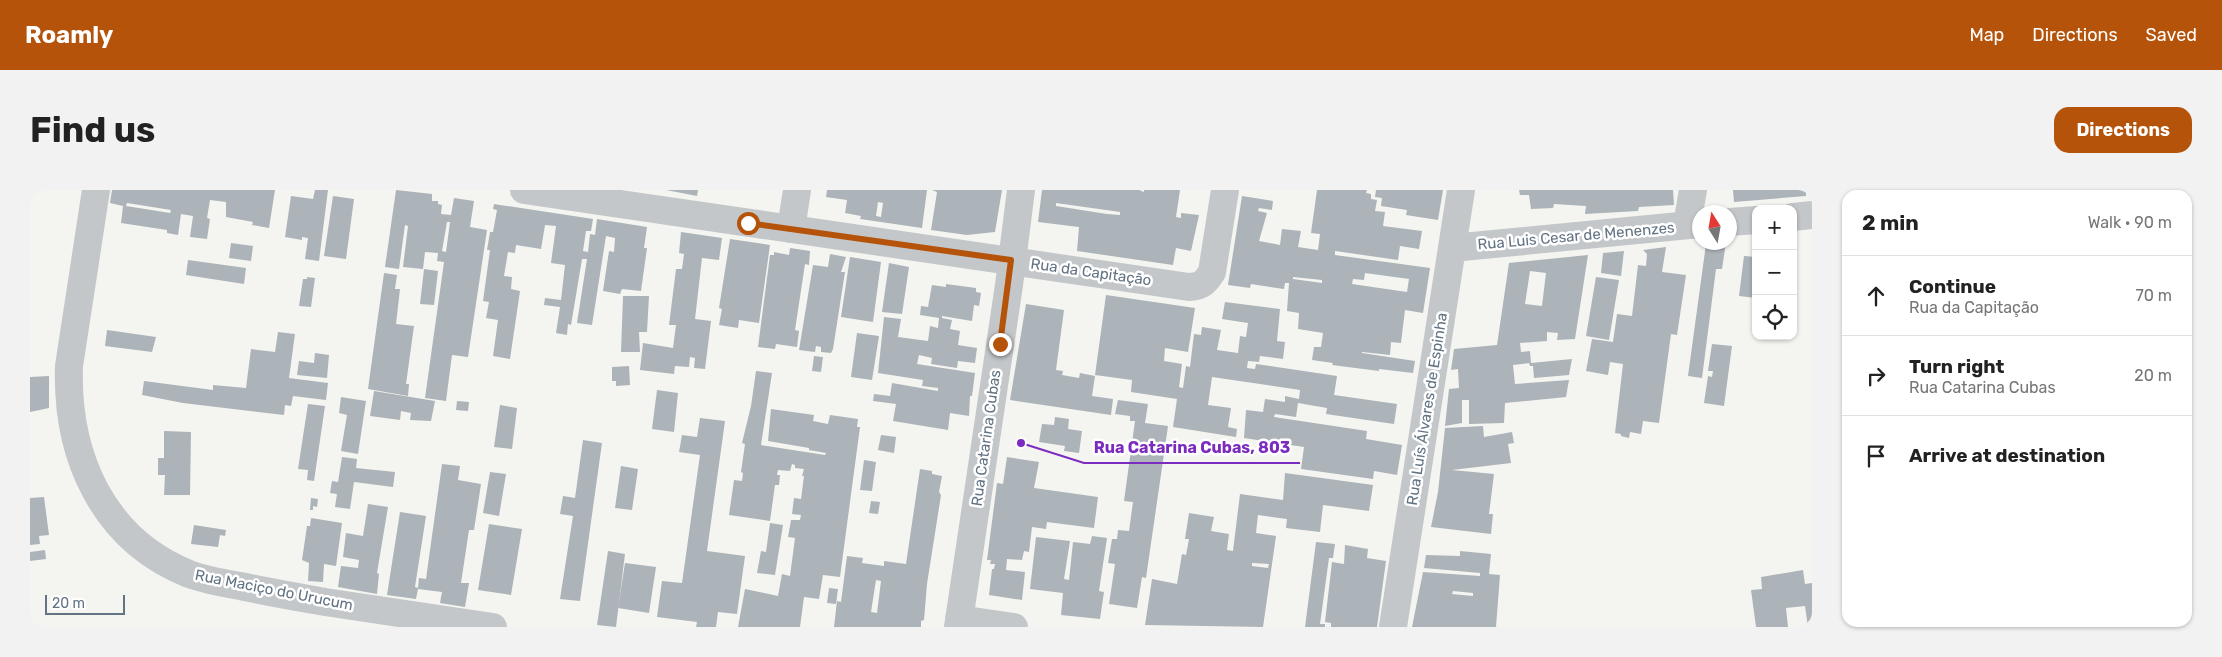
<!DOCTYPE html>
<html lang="en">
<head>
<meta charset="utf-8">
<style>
  :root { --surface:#fff; --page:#f2f2f2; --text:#222; --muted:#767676; --line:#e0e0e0; --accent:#b45309 }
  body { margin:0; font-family:Rubik,sans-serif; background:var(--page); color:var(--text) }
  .controls { position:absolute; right:15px; top:15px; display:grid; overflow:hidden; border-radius:10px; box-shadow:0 1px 4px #0004 }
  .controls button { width:45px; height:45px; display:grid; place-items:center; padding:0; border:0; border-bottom:1px solid var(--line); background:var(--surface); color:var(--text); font:25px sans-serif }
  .compass { position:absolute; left:1662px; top:15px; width:45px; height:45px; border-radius:50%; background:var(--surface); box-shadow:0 1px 4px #0004; rotate:349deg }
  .scale { position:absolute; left:15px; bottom:12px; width:80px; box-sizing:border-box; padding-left:5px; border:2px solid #627383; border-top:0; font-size:14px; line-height:18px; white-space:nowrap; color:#627383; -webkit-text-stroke:4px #fff; paint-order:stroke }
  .stop { position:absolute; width:15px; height:15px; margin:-11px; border:4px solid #b45309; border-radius:50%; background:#fff }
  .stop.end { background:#b45309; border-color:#fff; box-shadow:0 1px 5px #0008 }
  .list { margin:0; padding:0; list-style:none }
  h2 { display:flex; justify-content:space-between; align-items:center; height:65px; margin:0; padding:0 20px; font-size:21px }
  h2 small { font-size:16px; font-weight:400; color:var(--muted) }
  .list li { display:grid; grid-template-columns:32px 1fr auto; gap:15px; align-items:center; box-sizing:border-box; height:80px; padding:0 20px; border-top:1px solid var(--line) }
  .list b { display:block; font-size:19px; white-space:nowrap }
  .list p { margin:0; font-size:16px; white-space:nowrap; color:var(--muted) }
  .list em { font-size:16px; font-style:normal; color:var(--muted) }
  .icon { flex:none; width:28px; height:28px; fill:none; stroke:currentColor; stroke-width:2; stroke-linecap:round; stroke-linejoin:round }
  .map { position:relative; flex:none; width:1782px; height:437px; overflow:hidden; border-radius:15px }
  header { display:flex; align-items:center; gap:30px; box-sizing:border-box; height:70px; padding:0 25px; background:var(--accent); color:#fff }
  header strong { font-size:24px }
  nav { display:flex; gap:28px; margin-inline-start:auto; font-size:18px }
  .intro { display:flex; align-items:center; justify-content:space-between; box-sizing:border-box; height:120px; padding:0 30px }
  h1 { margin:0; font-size:35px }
  .button { padding:12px 22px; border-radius:15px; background:var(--accent); color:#fff; font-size:18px; font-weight:700 }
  main { display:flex; gap:30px; padding:0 30px }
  aside { flex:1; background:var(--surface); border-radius:15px; box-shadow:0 1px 4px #0004 }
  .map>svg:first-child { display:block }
</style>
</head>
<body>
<header>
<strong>Roamly</strong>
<nav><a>Map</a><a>Directions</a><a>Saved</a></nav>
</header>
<div class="intro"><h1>Find us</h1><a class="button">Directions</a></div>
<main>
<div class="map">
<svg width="1782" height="437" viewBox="0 0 1782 437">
  <rect width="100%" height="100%" fill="#f4f5f0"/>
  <g fill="#acb3b9" fill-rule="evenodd">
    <path d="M82 0H245L239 38 222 35 223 32 196 27V12L180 10 177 28 180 29 177 49 160 47 163 26 151 24 148 45 137 43V40L91 33 93 16 80 13ZM97 13 141 20 140 23 96 16Z"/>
    <polygon points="285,0 298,0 289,71 275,69 278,48 272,47 272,50 255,47 261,6 283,9"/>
    <path d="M366 0 402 4V11H408V14L412 15 411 24 421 25 424 8 444 11 440 37 457 40 438 167 422 165 416 211 395 208 414 72 407 71 408 63 395 62 393 79 373 77 378 36 375 35 369 79 355 77ZM417 32H420L416 62 412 61Z"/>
    <polygon points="636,0 668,0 667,6"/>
    <path d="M797 0H897L892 38 830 29 831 26 815 23 817 10 796 7ZM848 12 853 13 851 27 846 26Z"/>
    <polygon points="902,0 972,0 965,42 937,45 901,40 907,2"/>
    <path d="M1012 0H1109L1114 2V0H1150L1146 27 1151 28V23L1169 25 1161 61 1146 58 1143 75 1047 61 1049 37 1008 32ZM1026 13 1076 20 1090 22V25L1077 24 1026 16Z"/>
    <path d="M1287 0H1337L1336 3 1341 4V9L1347 10 1345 21 1355 22 1353 36 1392 41 1389 59 1370 56 1368 70 1305 61V65L1400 78 1393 123 1375 120 1371 153 1361 152 1360 165 1332 162V163L1385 171 1383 183 1349 179V181L1302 175 1303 173 1282 170 1284 157H1291L1293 143 1268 139 1269 123 1257 121 1259 93H1255L1254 99 1221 94 1220 98 1198 95 1212 6 1243 11 1242 20 1229 18 1228 21 1237 23 1229 51 1250 55 1252 39 1271 41 1268 57 1288 60 1290 44 1281 43ZM1335 83 1379 89 1377 102 1322 94 1323 89 1334 90ZM1263 87 1292 90V93L1263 89Z"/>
    <polygon points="1346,0 1413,0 1408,30 1376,25 1377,20 1351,16 1352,8 1345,7"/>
    <polygon points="1489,0 1643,0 1644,15 1609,17 1608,21 1555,24 1556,16 1524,14 1523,18 1501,19 1499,5 1490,5"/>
    <polygon points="1703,0 1776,0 1776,6 1704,12"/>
    <polygon points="303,6 324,9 316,69 294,66"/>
    <polygon points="464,14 563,29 561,41 556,41 553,61 558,62 560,44 565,45 567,29 617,37 614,58 617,58 611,101 592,99 590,104 573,101 579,61 584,62 585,48 576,46 562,135 547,133 557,69 552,69 541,135 538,134 537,145 526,143 530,117 514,115 515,108 531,110 535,75 521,73 526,36 515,35 511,59 486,55 485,63 478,62 474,86 482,87 481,99 490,101 480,169 463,166 468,130 456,128 459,112 453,111 460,60 457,60 460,42 463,42 467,20 463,19"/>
    <polygon points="651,42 692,48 689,70 672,68 665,129 681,131 675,179 664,178 665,168 660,167 659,177 645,176 644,184 610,180 613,153 643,158 646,135 639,135 646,79 652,79 654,64 649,63"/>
    <polygon points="700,49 740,55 729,133 709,130 708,138 689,135 692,119 689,118"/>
    <polygon points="1696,52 1692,79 1686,79 1672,188 1658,186 1676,54"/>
    <polygon points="201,53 223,56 221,71 199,68"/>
    <polygon points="1636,57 1632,82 1656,85 1647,145 1641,144 1629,233 1613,231 1611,244 1600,242 1599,248 1591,246 1591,244 1585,243 1593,174 1580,172 1578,185 1556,181 1562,149 1583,152 1587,124 1602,126 1608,75 1616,76 1617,64 1613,60"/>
    <polygon points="760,58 780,61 779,75 775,74 765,140 769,141 767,157 746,154 745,159 728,157 740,65 744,65 744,62 759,65"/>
    <polygon points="1594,61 1591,86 1571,83 1573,63"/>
    <polygon points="800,64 816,67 811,82 815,82 803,159 801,163 791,162 791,157 786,156 785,162 769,160 783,75 798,77"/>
    <path d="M1558 65 1545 149 1527 150 1528 143 1517 142V151L1490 153 1491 162 1500 161 1501 173 1542 169 1539 185 1504 188 1503 176H1500L1499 173 1483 175 1485 194 1539 190 1536 207 1475 213 1474 233 1439 234V210H1432V233L1415 236 1419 199 1429 198 1428 179 1421 180 1424 159 1467 155 1479 73ZM1500 81 1516 83 1512 116 1495 114Z"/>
    <polygon points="1714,66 1726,67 1726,108 1709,106"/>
    <polygon points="820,67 851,72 843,132 811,127"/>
    <polygon points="158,70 216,78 214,94 156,85"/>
    <polygon points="859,73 879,77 872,124 852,122"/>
    <polygon points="394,79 408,81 404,115 390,114"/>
    <polygon points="354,83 367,85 365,99 370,99 366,134 384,136 376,194 379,194 378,206 338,199"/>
    <polygon points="277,87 285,88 281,117 269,116 273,89 277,89"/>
    <polygon points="1566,87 1589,90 1579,150 1556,146"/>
    <polygon points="916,94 946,98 946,102 951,103 949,116 944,115 942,131 912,126 912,128 922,130 920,139 930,141 928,155 947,158 945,173 928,171 927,178 901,174 902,168 889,165 887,174 945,183 942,206 940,206 939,226 920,223 918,240 863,231 866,214 843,211 844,204 860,206 862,193 908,201 908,198 892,196 893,190 848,183 854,127 871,129 868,147 898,151 900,136 908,138 909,128 890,125 891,116 898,117 902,95 916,97"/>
    <polygon points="1076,105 1165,118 1158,162 1135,158 1134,171 1152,174 1149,197 1153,198 1156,176 1160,177 1164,144 1171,145 1172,137 1191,140 1187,160 1208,163 1210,146 1216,147 1218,133 1192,129 1195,112 1250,119 1247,151 1255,152 1253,169 1230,166 1229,172 1218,171 1217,178 1225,179 1226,174 1307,186 1304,205 1367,214 1364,234 1296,224 1297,218 1268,213 1266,227 1245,224 1244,227 1337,241 1336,249 1372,255 1367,285 1344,281 1343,289 1271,279 1274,257 1214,248 1216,220 1233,222 1235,209 1255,212 1255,206 1269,209 1270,200 1182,187 1178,215 1201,218 1198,237 1207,239 1206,247 1143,237 1147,209 1101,202 1102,190 1065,185"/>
    <polygon points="593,106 619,106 617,142 609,142 610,162 591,162"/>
    <polygon points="996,114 1034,120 1026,180 1033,181 1032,185 1049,188 1050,183 1065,186 1062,206 1083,209 1081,225 980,210"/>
    <polygon points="77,140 126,147 122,162 75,156"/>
    <polygon points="248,142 265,144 259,188 298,193 296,210 263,206 261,216 255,215 254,225 153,213 112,205 114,191 183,200 183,195 216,198 221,159 245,162"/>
    <polygon points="827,143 849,146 842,190 821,187"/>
    <polygon points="1682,154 1702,156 1694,216 1674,213 1678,186 1682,187 1683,181 1678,181"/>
    <polygon points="285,163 299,165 297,188 267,185 269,171 284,173"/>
    <polygon points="784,166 793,167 791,182 782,181"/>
    <polygon points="599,176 600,195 586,196 586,191 582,191 582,177"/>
    <polygon points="726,181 742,183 731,255 795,265 796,263 779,260 779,258 738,251 741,219 784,225 783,231 798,234 800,225 828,229 827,237 830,237 810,387 793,385 789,409 774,407 770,437 708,437 715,399 748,406 752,384 760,386 765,348 758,347 761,330 770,330 771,325 762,324 764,308 771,309 774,286 772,286 774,279 765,278 765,275 762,274 760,281 748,280 747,285 750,285 749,295 745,295 740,331 699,325 704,290 712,291 713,283 711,282 715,254 712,253 721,216"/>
    <polygon points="19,186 19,218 0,222 0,187"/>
    <polygon points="627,200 648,203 644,242 622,239"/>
    <polygon points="344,201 405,211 401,231 380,230 381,223 371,221 370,230 340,226"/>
    <polygon points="311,207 336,211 328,264 311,261 317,225 309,223"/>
    <polygon points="1088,210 1118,214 1115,233 1138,236 1116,388 1112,387 1107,418 1079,414 1085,374 1078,373 1082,349 1087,349 1088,340 1099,341 1103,312 1094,311 1105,231 1100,231 1100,226 1085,224"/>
    <polygon points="427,211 439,212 438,221 426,220"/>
    <polygon points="278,214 295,216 284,291 277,290 278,280 268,279"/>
    <polygon points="470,215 487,218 482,259 464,257"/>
    <polygon points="1025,227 1039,229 1038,239 1052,241 1049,263 1034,261 1035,256 1009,252 1012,234 1024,235"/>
    <polygon points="670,228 695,231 677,361 715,366 707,424 688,422 686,437 666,437 667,432 627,427 632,391 652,393 670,265 649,262 652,245 667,247"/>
    <polygon points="1453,236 1454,247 1482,242 1484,253 1478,254 1481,273 1422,280 1464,284 1459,324 1463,324 1461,344 1401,337 1408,302 1415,238"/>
    <polygon points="134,241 161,242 160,305 134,305 135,285 128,285 128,268 134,268"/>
    <polygon points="851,245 866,247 864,263 848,260"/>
    <polygon points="553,250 572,253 550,411 530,409 543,326 530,324 533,306 545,308"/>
    <polygon points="312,267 327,269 326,278 365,282 363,297 324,292 320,319 305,317 307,304 300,303 302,291 308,292"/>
    <polygon points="977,267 1009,272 1004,298 1068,307 1064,338 1017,332 1016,339 1002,337 999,362 994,361 992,370 977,369 976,380 995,382 992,410 959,405 962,379 964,379 965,374 960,374 961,370 957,370 967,293 973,294"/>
    <polygon points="834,270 846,272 842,301 830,300"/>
    <polygon points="412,274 430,276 428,290 451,294 444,340 439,340 431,393 439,393 435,417 410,413 412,402 388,399 386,409 357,405 370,322 396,326 385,397 388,398 389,388 396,389"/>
    <polygon points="591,276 608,279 602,320 585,318"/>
    <path d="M890 279 902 281V284L912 286 909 302 911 305 897 394 894 430 891 431V437H804L807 411 811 412 817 366 833 368 832 373 854 376V371L876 374ZM846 390 851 391 847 423 841 422Z"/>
    <polygon points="460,282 476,284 469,326 453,323"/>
    <path d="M1255 283 1343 295 1339 321 1293 315 1290 342 1256 338 1257 329 1228 325 1226 343 1246 346 1233 437 1115 435 1122 389 1147 394 1152 364 1156 365 1159 349H1155L1159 323 1184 327 1181 341 1199 344 1197 360 1203 361 1210 304 1253 310ZM1222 373 1239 374 1238 378 1222 376Z"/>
    <polygon points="14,307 19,345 9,346 10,354 0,355 0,308"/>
    <polygon points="281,308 288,309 287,317 283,316 283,320 280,320"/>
    <polygon points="841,311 850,312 848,324 839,323"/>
    <polygon points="338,314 358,317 347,383 349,384 347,404 308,397 311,376 328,378 329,370 313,367 316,343 333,346"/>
    <polygon points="281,328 312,333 306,376 294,374 293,392 278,391 279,373 272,370 277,336 280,336"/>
    <polygon points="740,333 753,335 745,385 727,383 731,361 736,362"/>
    <polygon points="459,334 492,339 481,405 448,400"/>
    <polygon points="164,335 196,340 195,346 190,345 188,357 161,354"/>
    <polygon points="1062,346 1077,348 1069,401 1074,402 1070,429 1031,425 1033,403 1000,399 1006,347 1040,351 1034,389 1039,390 1043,352 1060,354"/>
    <polygon points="1286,352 1305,354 1303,368 1299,368 1290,434 1295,434 1295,437 1275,437"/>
    <polygon points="1315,355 1338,359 1337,368 1356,371 1347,437 1301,437 1301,433 1295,432 1302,372 1314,374"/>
    <polygon points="15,360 16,369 0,371 0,362"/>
    <polygon points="578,361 595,364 586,437 567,435"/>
    <path d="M1430 361 1461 364 1459 384 1470 385 1466 437H1382L1393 382 1450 386V383L1394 378 1396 365 1430 366ZM1423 401 1443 403V406L1422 404Z"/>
    <polygon points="595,373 626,377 619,423 588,418"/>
    <polygon points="1773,380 1775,394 1782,393 1782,437 1778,437 1775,416 1756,418 1758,437 1726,437 1721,400 1732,399 1731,387"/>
    <polygon points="799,398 808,399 806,414 797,413"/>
  </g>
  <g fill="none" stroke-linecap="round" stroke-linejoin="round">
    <g stroke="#c4c7ca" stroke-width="28">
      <path d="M66 0 39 176C36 265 72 349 159 384 175 390 193 393 210 396 238 402 267 407 295 412 351 420 407 429 463 437"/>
      <path d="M494 0 1159 97C1172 96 1175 93 1182 82L1195 0"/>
      <polyline points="1763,27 1782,25"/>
      <polyline points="1700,32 1726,30"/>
      <polyline points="1657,35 1663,0"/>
      <polyline points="761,39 767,0"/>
      <polyline points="1422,58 1670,34"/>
      <polyline points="929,429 984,437"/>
      <polyline points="928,437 979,95 991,0"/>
      <polyline points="1363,437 1431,0"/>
    </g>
  </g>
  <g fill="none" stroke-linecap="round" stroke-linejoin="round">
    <polyline stroke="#b45309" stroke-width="6" points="718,33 981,70 970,154"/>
  </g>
  <g text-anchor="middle" stroke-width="5" stroke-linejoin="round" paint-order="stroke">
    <g font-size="15" fill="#627383" stroke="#fff">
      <text transform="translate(1546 46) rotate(-5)" y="5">Rua Luis Cesar de Menenzes</text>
      <text transform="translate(1061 82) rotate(8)" y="5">Rua da Capitação</text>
      <text transform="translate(1397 219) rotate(-81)" y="5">Rua Luís Álvares de Espinha</text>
      <text transform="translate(956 248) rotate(-82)" y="5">Rua Catarina Cubas</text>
      <text transform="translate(244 400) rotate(11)" y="5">Rua Maciço do Urucum</text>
    </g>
  </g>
  <path fill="none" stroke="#7b2cbf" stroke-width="2" d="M991 253L1054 273H1270"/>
  <circle fill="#7b2cbf" stroke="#fff" stroke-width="2" cx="991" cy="253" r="5"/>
  <g font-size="16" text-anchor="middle" font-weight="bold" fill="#7b2cbf" stroke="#fff" stroke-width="5" stroke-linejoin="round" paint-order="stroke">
    <text x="1162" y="263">Rua Catarina Cubas, 803</text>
  </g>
</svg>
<div class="controls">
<button>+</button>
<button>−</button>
<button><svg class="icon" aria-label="locate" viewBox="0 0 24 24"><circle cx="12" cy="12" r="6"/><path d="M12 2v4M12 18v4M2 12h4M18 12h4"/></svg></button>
</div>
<svg class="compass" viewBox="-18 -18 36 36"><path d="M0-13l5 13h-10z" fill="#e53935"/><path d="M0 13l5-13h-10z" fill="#767676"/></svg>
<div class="scale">20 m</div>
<div class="stop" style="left:718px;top:33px"></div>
<div class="stop end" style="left:970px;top:154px"></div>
</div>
<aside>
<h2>2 min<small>Walk · 90 m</small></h2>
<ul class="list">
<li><svg class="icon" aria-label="ahead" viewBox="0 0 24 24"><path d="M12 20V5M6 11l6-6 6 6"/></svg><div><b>Continue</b><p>Rua da Capitação</p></div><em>70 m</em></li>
<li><svg class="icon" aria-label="right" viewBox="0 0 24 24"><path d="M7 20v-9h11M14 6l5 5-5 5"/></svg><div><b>Turn right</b><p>Rua Catarina Cubas</p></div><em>20 m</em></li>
<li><svg class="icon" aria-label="arrive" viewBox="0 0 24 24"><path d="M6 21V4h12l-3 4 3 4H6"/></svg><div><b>Arrive at destination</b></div></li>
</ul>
</aside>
</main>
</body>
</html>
